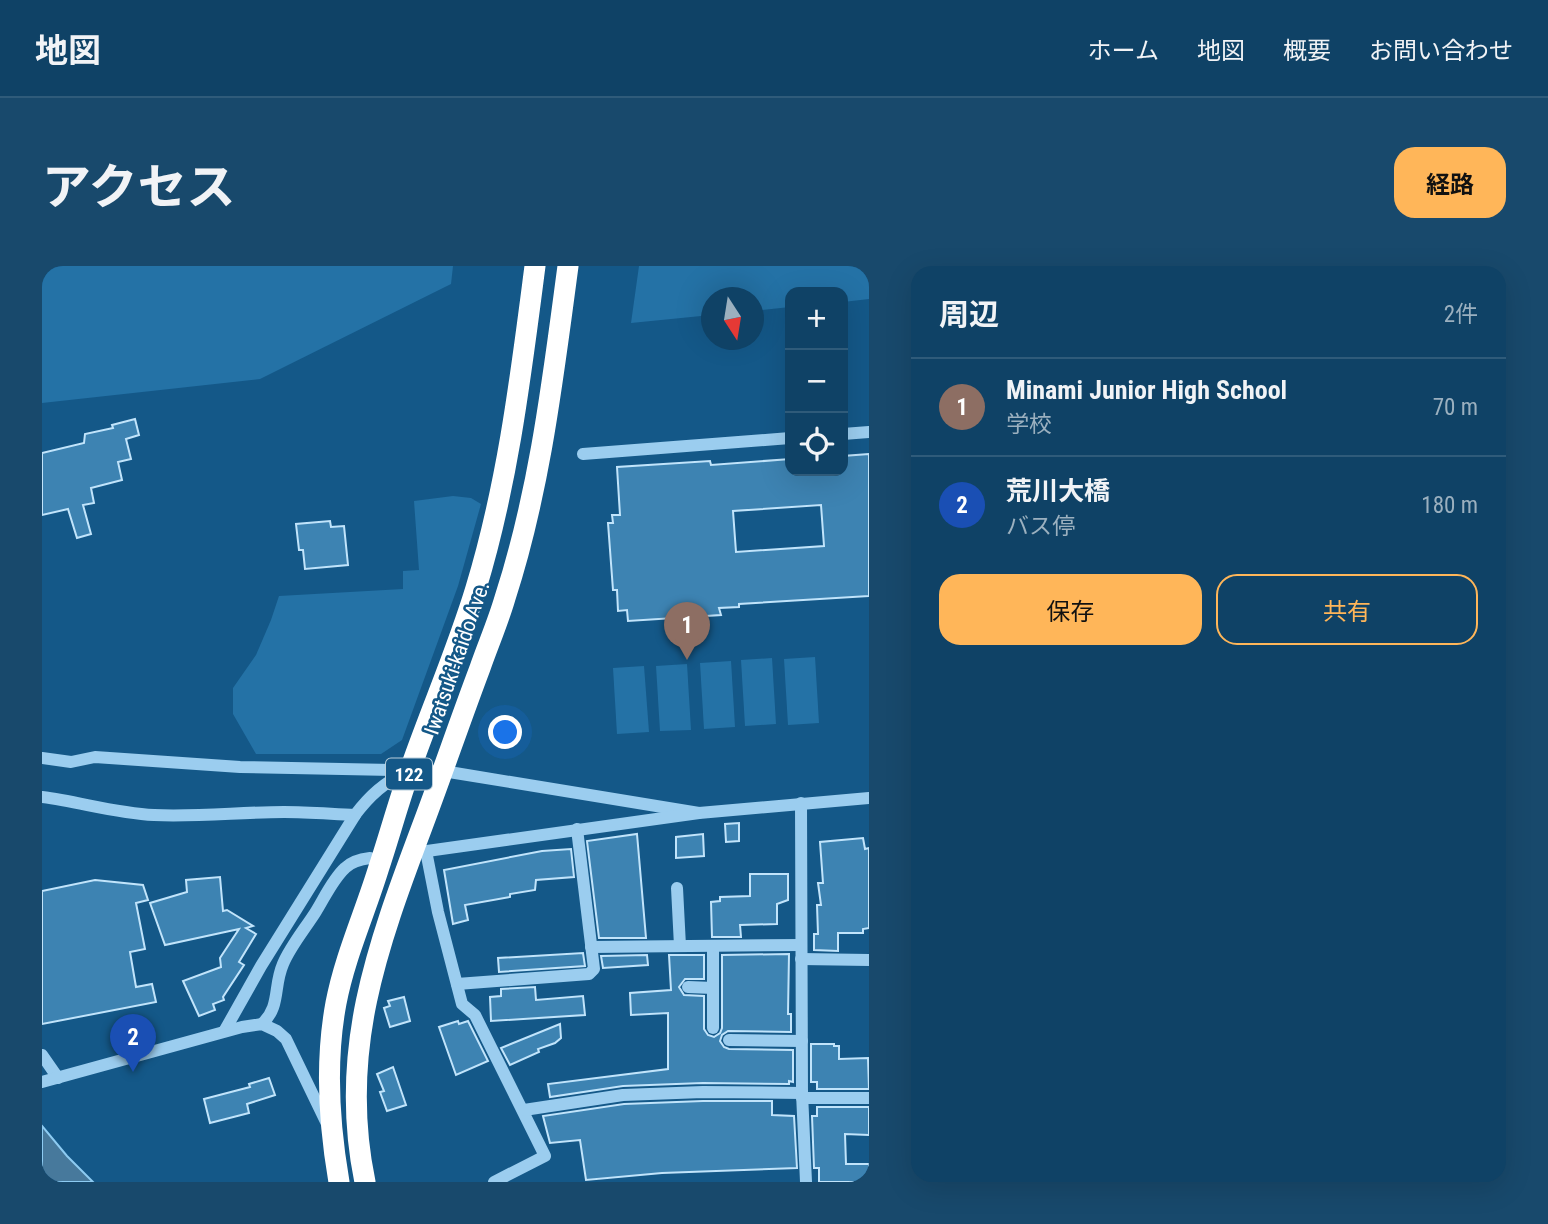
<!DOCTYPE html>
<html lang="ja">
<head>
<meta charset="utf-8">
<style>
  :root { --surface:#0f4266; --page:#18496c; --text:#f1f3f6; --muted:#9bb0bf; --line:#2f5b7a; --accent:#ffb659 }
  body { margin:0; font-family:"Roboto Condensed","Noto Sans JP",sans-serif; background:var(--page); color:var(--text) }
  .controls { position:absolute; right:21px; top:21px; display:grid; overflow:hidden; border-radius:14px; box-shadow:0 7px 28px #0002 }
  .controls button { width:63px; height:63px; display:grid; place-items:center; padding:0; border:0; border-bottom:2px solid var(--line); background:var(--surface); color:var(--text); font:35px sans-serif }
  .compass { position:absolute; left:659px; top:21px; width:63px; height:63px; border-radius:50%; background:var(--surface); box-shadow:0 7px 28px #0002; rotate:168deg }
  .you { position:absolute; left:464px; top:467px; width:24px; height:24px; margin:-18px; border:5px solid #fff; border-radius:50%; background:#1a73e8; box-shadow:0 0 0 10px #1a73e833 }
  .badge { display:grid; place-items:center; width:46px; height:46px; border-radius:50%; background:var(--accent); color:#fff; font-size:23px; font-weight:700 }
  .pin { position:absolute; translate:-50% -58px; filter:drop-shadow(0 2px 4px #0008) }
  .pin::after { content:''; position:absolute; top:37px; width:24px; height:21px; background:inherit; clip-path:polygon(0 0,100% 0,50% 100%) }
  .list { margin:0; padding:0; list-style:none }
  h2 { display:flex; justify-content:space-between; align-items:center; height:91px; margin:0; padding:0 28px; font-size:30px }
  h2 small { font-size:23px; font-weight:400; color:var(--muted) }
  .list li { display:grid; grid-template-columns:46px 1fr auto; gap:21px; align-items:center; box-sizing:border-box; height:98px; padding:0 28px; border-top:2px solid var(--line) }
  .list b { display:block; font-size:26px; white-space:nowrap }
  .list p { margin:0; font-size:23px; white-space:nowrap; color:var(--muted) }
  .list em { font-size:23px; font-style:normal; color:var(--muted) }
  .actions { display:flex; gap:14px; padding:21px 28px }
  .actions a { flex:1; padding:16px 0; border:2px solid var(--accent); border-radius:21px; text-align:center; font-size:24px; color:var(--accent) }
  .actions .main { background:var(--accent); color:#111 }
  .icon { flex:none; width:38px; height:38px; fill:none; stroke:currentColor; stroke-width:2; stroke-linecap:round; stroke-linejoin:round }
  .map { position:relative; flex:none; width:827px; height:916px; overflow:hidden; border-radius:21px }
  header { display:flex; align-items:center; gap:42px; box-sizing:border-box; height:98px; padding:0 35px; background:var(--surface); border-bottom:2px solid var(--line) }
  header strong { font-size:33px }
  nav { display:flex; gap:38px; margin-inline-start:auto; font-size:24px }
  .intro { display:flex; align-items:center; justify-content:space-between; box-sizing:border-box; height:168px; padding:0 42px }
  h1 { margin:0; font-size:49px }
  .button { padding:18px 32px; border-radius:21px; background:var(--accent); color:#111; font-size:24px; font-weight:700 }
  main { display:flex; gap:42px; padding:0 42px }
  aside { flex:1; background:var(--surface); border-radius:21px; box-shadow:0 7px 28px #0002 }
  .map>svg:first-child { display:block }
</style>
</head>
<body>
<header>
<strong>地図</strong>
<nav><a>ホーム</a><a>地図</a><a>概要</a><a>お問い合わせ</a></nav>
</header>
<div class="intro"><h1>アクセス</h1><a class="button">経路</a></div>
<main>
<div class="map">
<svg width="827" height="916" viewBox="0 0 827 916">
  <rect width="100%" height="100%" fill="#145888"/>
  <g fill="#2472a6">
    <polygon points="0,0 411,0 409,18 218,113 0,137"/>
    <polygon points="597,0 827,0 827,33 801,36 801,26 748,26 748,41 712,45 712,32 670,32 669,49 589,57"/>
    <polygon points="411,230 429,232 439,238 416,320 360,474 339,488 214,488 191,448 191,422 214,389 229,354 237,330 361,323 361,305 377,304 372,235"/>
    <polygon points="773,391 777,457 746,459 742,393"/>
    <polygon points="730,392 734,458 703,460 699,394"/>
    <polygon points="689,395 693,461 662,463 658,397"/>
    <polygon points="645,398 649,464 618,465 614,400"/>
    <polygon points="602,400 607,466 575,468 571,402"/>
  </g>
  <polygon fill="#47799c" stroke="#8dcbf2" stroke-width="2" points="0,860 25,890 51,916 3,916 0,912"/>
  <g fill="#3d83b2" stroke="#c1e4fb" stroke-width="2" fill-rule="evenodd">
    <polygon points="93,153 97,169 84,173 89,193 76,196 80,214 49,222 52,237 41,239 49,268 35,272 26,243 0,249 0,187 42,177 43,168 71,162 70,159"/>
    <path d="M827 188V330L697 338V341L677 342 679 349 586 355 585 344 576 345 575 324H571L566 257H571L570 249H578L575 201 668 195 669 199 748 193V205H801V190ZM779 239 782 280 694 286 691 245Z"/>
    <polygon points="288,255 289,261 302,260 306,299 263,303 261,284 257,284 254,258"/>
    <polygon points="697,557 697,575 684,576 683,558"/>
    <polygon points="595,568 604,672 557,672 545,575"/>
    <polygon points="661,568 662,590 634,592 634,571"/>
    <polygon points="821,572 823,583 827,582 827,662 821,663 821,667 796,667 796,685 772,684 772,668 776,668 775,639 779,639 776,617 781,617 778,576"/>
    <polygon points="529,583 532,611 494,614 493,624 468,628 468,631 423,639 426,654 411,658 402,604 500,585"/>
    <polygon points="708,608 746,608 746,634 735,638 735,658 698,659 699,671 670,671 669,636 678,635 678,631 708,630"/>
    <polygon points="178,611 181,645 185,644 211,660 204,662 214,668 197,696 202,699 181,731 182,734 171,738 173,744 157,750 141,715 179,701 178,692 197,663 123,679 108,637 145,626 144,614"/>
    <polygon points="53,614 101,619 106,634 94,637 103,683 88,686 94,721 110,718 114,736 0,758 0,625"/>
    <polygon points="541,687 543,700 457,706 456,692"/>
    <polygon points="747,688 746,748 749,748 749,766 686,765 680,769 678,775 682,781 687,783 751,784 751,816 747,815 747,818 661,817 581,820 508,831 506,818 626,803 626,747 589,749 588,727 629,724 627,689 662,689 662,713 643,713 637,721 642,729 662,730 662,763 666,769 672,771 678,767 680,762 680,689"/>
    <polygon points="605,689 606,699 561,702 559,690"/>
    <polygon points="493,721 494,734 541,730 543,749 449,755 448,731 459,730 459,723"/>
    <polygon points="362,731 368,755 348,761 342,742 348,740 346,735"/>
    <polygon points="416,755 417,758 426,755 446,795 414,809 397,761"/>
    <polygon points="518,758 519,772 513,777 496,783 497,786 468,799 459,782"/>
    <polygon points="769,778 792,778 792,780 797,780 797,793 826,792 827,823 775,823 775,816 769,816"/>
    <polygon points="351,801 364,839 345,845 338,826 342,825 335,808"/>
    <polygon points="227,812 233,829 205,838 207,847 168,857 162,833 208,821 207,818"/>
    <polygon points="661,835 730,835 730,849 752,850 755,902 620,907 544,914 538,874 508,877 501,850 582,838"/>
    <polygon points="775,841 827,841 827,869 803,868 804,898 827,898 827,916 777,916 777,902 772,902 770,850 775,850"/>
  </g>
  <g fill="none" stroke-linecap="round" stroke-linejoin="round">
    <g stroke="#9bcdef" stroke-width="12">
      <polyline points="801,168 827,166"/>
      <polyline points="541,188 748,172"/>
      <polyline points="0,492 29,496 53,491 198,501 401,505 657,547"/>
      <path d="M0 531C38 536 74 547 112 549 156 551 199 546 242 546 266 546 289 548 313 549"/>
      <polyline points="759,537 760,827 764,916"/>
      <polyline points="384,585 396,646 420,738 433,749 503,890 452,916"/>
      <polyline points="378,586 657,547 827,532"/>
      <polyline points="635,622 638,680"/>
      <polyline points="671,680 671,762"/>
      <polyline points="549,681 759,679"/>
      <polyline points="759,693 827,694"/>
      <polyline points="415,718 547,708 552,703 535,563"/>
      <polyline points="646,721 671,722"/>
      <path d="M220 758C239 740 231 721 241 698 248 681 262 664 273 647 282 633 290 614 303 602 309 596 319 593 328 592"/>
      <path d="M183 764 219 700 313 549C328 529 342 517 365 505"/>
      <polyline points="687,774 760,775"/>
      <polyline points="0,789 16,812"/>
      <polyline points="0,816 200,761 220,758 235,765 244,773 286,860"/>
      <polyline points="760,832 827,832"/>
      <polyline points="482,844 581,829 661,826 760,827"/>
    </g>
    <g stroke="#fff" stroke-width="21">
      <path d="M297 916C287 858 283 796 294 737 303 690 323 647 337 601 348 568 357 534 369 501 390 441 416 382 434 322 466 217 479 108 493 0"/>
      <path d="M323 916C296 786 335 681 380 561 400 508 418 455 438 402 446 379 456 356 463 332 498 224 511 112 526 0"/>
    </g>
  </g>
  <g text-anchor="middle" stroke-width="5" stroke-linejoin="round" paint-order="stroke">
    <rect fill="#145888" stroke="#b8cddb" stroke-width="2" x="344" y="492.5" width="46" height="31" rx="5"/>
    <g font-size="19" font-weight="bold" fill="#fff">
      <text x="367" y="515">122</text>
    </g>
    <g font-size="21" fill="#fff" stroke="#145888">
      <text transform="translate(415 392) rotate(-71)" y="7">Iwatsuki-kaido Ave.</text>
    </g>
  </g>
</svg>
<div class="controls">
<button>+</button>
<button>−</button>
<button><svg class="icon" aria-label="locate" viewBox="0 0 24 24"><circle cx="12" cy="12" r="6"/><path d="M12 2v4M12 18v4M2 12h4M18 12h4"/></svg></button>
</div>
<svg class="compass" viewBox="-18 -18 36 36"><path d="M0-13l5 13h-10z" fill="#e53935"/><path d="M0 13l5-13h-10z" fill="#9bb0bf"/></svg>
<div class="you"></div>
<div class="pin badge" style="left:645px;top:394px;background:#8d6e63">1</div>
<div class="pin badge" style="left:91px;top:806px;background:#1a4fb4">2</div>
</div>
<aside>
<h2>周辺<small>2件</small></h2>
<ul class="list">
<li><span class="badge" style="background:#8d6e63">1</span><div><b>Minami Junior High School</b><p>学校</p></div><em>70 m</em></li>
<li><span class="badge" style="background:#1a4fb4">2</span><div><b>荒川大橋</b><p>バス停</p></div><em>180 m</em></li>
</ul>
<div class="actions"><a class="main">保存</a><a>共有</a></div>
</aside>
</main>
</body>
</html>
